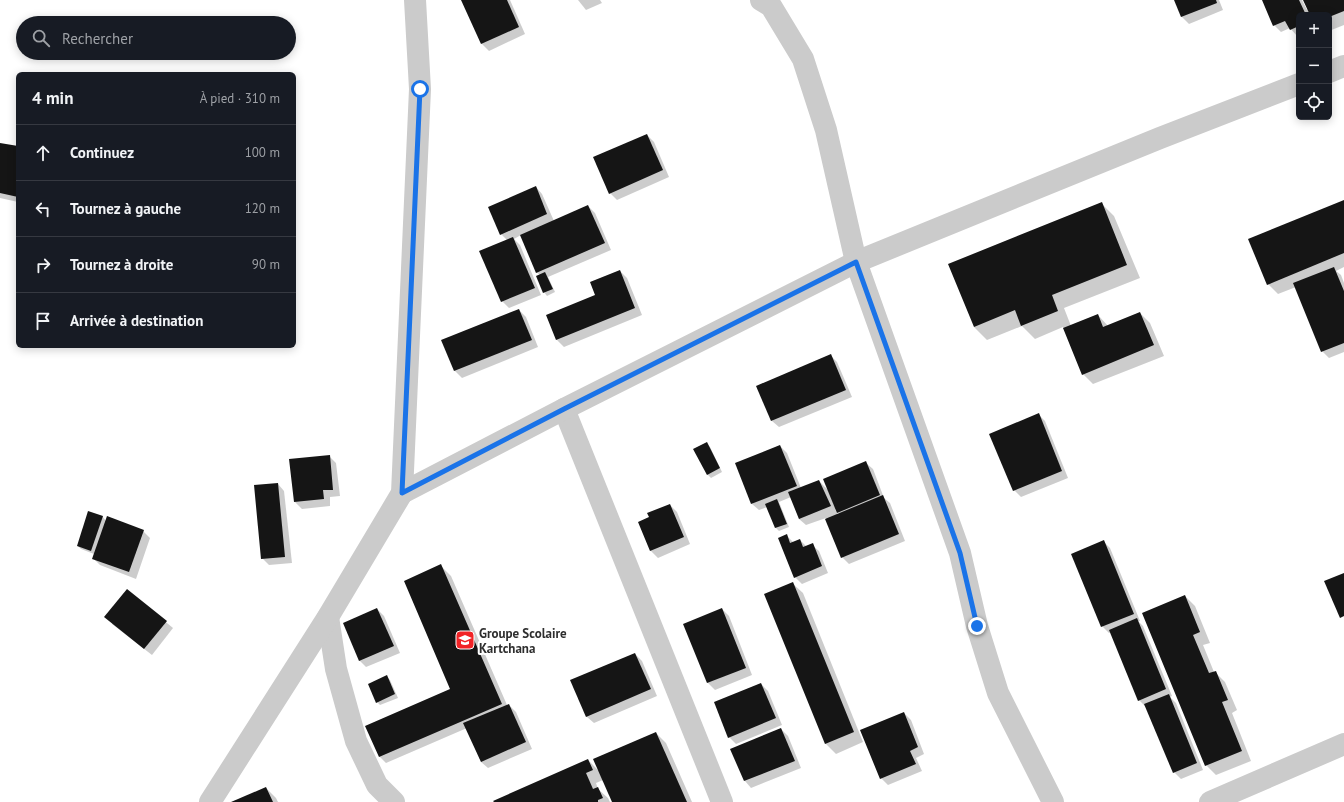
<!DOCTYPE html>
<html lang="fr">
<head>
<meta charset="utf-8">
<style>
  :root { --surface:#171b24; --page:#20242c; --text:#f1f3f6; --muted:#9ea1a6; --line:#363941 }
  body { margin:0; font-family:"PT Sans",sans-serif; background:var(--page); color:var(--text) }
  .controls { position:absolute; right:12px; top:12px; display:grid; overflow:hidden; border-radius:6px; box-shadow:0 2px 10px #0003 }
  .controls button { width:36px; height:36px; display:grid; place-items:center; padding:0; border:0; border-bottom:1px solid var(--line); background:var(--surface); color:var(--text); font:20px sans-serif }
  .stop { position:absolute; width:12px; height:12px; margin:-9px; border:3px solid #1a73e8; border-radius:50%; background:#fff }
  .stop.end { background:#1a73e8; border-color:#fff; box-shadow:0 1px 4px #0008 }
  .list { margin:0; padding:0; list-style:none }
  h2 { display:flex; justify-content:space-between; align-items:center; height:52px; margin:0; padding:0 16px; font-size:17px }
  h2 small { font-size:13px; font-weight:400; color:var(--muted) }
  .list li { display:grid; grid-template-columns:26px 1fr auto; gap:12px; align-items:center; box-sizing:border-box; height:56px; padding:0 16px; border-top:1px solid var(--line) }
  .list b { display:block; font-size:15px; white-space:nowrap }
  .list em { font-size:13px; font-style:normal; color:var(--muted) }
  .icon { flex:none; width:22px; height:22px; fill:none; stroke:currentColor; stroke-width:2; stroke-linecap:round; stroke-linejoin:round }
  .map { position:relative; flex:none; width:1344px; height:802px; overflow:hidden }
  .search { position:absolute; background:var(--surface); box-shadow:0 2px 10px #0003; left:16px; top:16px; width:280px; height:44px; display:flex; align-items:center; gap:10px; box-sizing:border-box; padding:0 14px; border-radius:22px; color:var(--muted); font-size:15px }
  .panel { position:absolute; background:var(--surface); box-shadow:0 2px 10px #0003; left:16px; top:72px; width:280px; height:276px; border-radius:6px }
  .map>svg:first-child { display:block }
</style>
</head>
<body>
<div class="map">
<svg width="1344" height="802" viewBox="0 0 1344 802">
  <rect width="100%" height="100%" fill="#fff"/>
  <g fill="#0003" fill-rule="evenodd">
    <polygon points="462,0 510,0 525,34 489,51 482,44"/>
    <polygon points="578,0 600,0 602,3 586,10"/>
    <polygon points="1175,0 1219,0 1223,10 1189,24 1182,17"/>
    <polygon points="1263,0 1302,0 1307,10 1308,9 1304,0 1344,0 1344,25 1329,31 1329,15 1299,15 1299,36 1297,36 1290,28 1281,32 1274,25"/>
    <polygon points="647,135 654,142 669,177 617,200 610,193"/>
    <polygon points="0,144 18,147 18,202 0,198"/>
    <polygon points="536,187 542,194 554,221 588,206 595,213 611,250 548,277 555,292 547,296 544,292 540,275 536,272 521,235 514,239 520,245 541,295 509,308 502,301 507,240 501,234"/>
    <polygon points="1344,202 1344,267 1336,271 1341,275 1344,283 1344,352 1329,358 1322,351 1296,287 1278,294 1268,284"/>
    <polygon points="1101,203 1114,216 1140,278 1064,308 1071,326 1098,315 1108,326 1140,313 1150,323 1164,356 1093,384 1083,374 1063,327 1035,339 1022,326 987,340 974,327"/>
    <polygon points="620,271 627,278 642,315 564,347 557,340 547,316 597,295"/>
    <polygon points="519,310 526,317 538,347 462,378 455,371 443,341"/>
    <polygon points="830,355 837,362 852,397 779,427 772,421"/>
    <polygon points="1039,415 1045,421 1068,478 1021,497 1014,490"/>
    <polygon points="707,444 710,447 722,472 711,478 708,475"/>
    <path d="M780 446 787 453 801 488 819 481 829 491 866 463 873 469 884 498 890 503 905 541 849 564 842 557 826 518 806 525 799 519 791 497 779 502 789 527 779 531 776 528 767 507 759 510 752 504ZM835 509 840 514 838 515Z"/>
    <polygon points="329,456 336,463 340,496 330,497 330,506 302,509 295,502"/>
    <polygon points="278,484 284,491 292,563 269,565 262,558"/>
    <polygon points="670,505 677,512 690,544 658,558 651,551 639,522 650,517"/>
    <polygon points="102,516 106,521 143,531 150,538 136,579 100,565 93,558 94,554 81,549 78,546"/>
    <polygon points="786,535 794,543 800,540 807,547 812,545 819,551 828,573 802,584 795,577"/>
    <polygon points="1104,542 1110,548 1140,621 1138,621 1143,626 1172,696 1170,697 1176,703 1203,770 1181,779 1174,772 1146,707 1139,700 1111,632 1109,633 1102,626"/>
    <polygon points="441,566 451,576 507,705 509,705 516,712 532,749 488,768 481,762 467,728 386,763 379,756 450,690"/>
    <polygon points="792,583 803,593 863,742 836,754 825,743"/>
    <polygon points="127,590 173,628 152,655 112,624"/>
    <polygon points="1185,596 1195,606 1210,643 1203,645 1214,672 1215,672 1225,682 1237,710 1232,713 1251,761 1216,775 1206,765"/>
    <polygon points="377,609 384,616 400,653 366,667 359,660"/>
    <polygon points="722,609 729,616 752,675 715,690 708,683 685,624"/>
    <polygon points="635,654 642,661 657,696 594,723 587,717 572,681"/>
    <polygon points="387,677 390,680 398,698 380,705 377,702"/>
    <polygon points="761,684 768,691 782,725 736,744 729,737"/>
    <polygon points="904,713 911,720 924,754 916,758 922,771 888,785 881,778"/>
    <polygon points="781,729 788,736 801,768 751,788 745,781 732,749"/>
    <polygon points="656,733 666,743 692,802 613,802 603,780 596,783 598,789 608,798 610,802 495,802 588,760 599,771"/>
    <polygon points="266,788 276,798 278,802 234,802"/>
  </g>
  <g fill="#151515">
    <polygon points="461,0 507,0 519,27 481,44"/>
    <polygon points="1174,0 1216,0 1217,3 1181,17"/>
    <polygon points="1262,0 1299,0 1306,15 1299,15 1299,26 1290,30 1285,21 1273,26"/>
    <polygon points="1303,0 1344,0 1344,11 1329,17 1329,15 1310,15"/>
    <polygon points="647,134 663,170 609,194 593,157"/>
    <polygon points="0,143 18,146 18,197 0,193"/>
    <polygon points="536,186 547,214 500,235 488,207"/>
    <polygon points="1344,200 1344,253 1267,285 1248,239"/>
    <polygon points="1102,202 1127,265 1052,295 1058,311 1021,326 1015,310 974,327 948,264"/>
    <polygon points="588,205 605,243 536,273 520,235"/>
    <polygon points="513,237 535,288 501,302 479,251"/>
    <polygon points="1334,267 1344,291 1344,343 1321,352 1293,283"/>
    <polygon points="620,270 635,308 556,340 546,315 595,295 590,282"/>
    <polygon points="545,272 553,289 543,293 536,276"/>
    <polygon points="519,309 532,340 454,371 441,340"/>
    <polygon points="1140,312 1154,345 1082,375 1063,328 1098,314 1103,327"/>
    <polygon points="831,354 846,390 771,421 756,386"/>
    <polygon points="1039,413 1062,471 1013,491 989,434"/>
    <polygon points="707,442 720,468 707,475 693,449"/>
    <polygon points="780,445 797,486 751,504 735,463"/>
    <polygon points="330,455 333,490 323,490 324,499 294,502 289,459"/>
    <polygon points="866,461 880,495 837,513 823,479"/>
    <polygon points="819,480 831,506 799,519 788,492"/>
    <polygon points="278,483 285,557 261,559 254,485"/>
    <polygon points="883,495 899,534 841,558 825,519"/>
    <polygon points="777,499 787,524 775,528 765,504"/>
    <polygon points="670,504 684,537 650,551 638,522 649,517 647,513"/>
    <polygon points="88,511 103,516 91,551 77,546"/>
    <polygon points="107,516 144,530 129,572 92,559"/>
    <polygon points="787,534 790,543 800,539 803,547 813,543 822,566 794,578 778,538"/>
    <polygon points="1104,540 1134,614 1101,627 1071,554"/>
    <polygon points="441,564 502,704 379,757 365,726 450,689 404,581"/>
    <polygon points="1344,573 1344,616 1340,618 1324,581"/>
    <polygon points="793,582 854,732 825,744 764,594"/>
    <polygon points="127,589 167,621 144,649 104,617"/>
    <polygon points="1185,595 1200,632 1193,635 1209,673 1216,671 1228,700 1222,702 1242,751 1205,766 1142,613"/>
    <polygon points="377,608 394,646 359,661 343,623"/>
    <polygon points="722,608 746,668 707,683 683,624"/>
    <polygon points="1137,618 1166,689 1138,701 1109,630"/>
    <polygon points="635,653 651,689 586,717 570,680"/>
    <polygon points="387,675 395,694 376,703 368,684"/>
    <polygon points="761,683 776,718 728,738 714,702"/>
    <polygon points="1169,694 1197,763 1173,773 1144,704"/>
    <polygon points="509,704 526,742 481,762 463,723"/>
    <polygon points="904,712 918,747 910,751 916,764 880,779 860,730"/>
    <polygon points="781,728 795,761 744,781 730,749"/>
    <polygon points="656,732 687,802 612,802 593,759"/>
    <polygon points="588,759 593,770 586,773 593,789 598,787 603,798 598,800 598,802 494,802 493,801"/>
    <polygon points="266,787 273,802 231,802"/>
  </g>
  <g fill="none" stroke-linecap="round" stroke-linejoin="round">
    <g stroke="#cbcbcb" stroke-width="22">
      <polyline points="761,0 771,6 803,59 826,130 856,262 960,553 977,626 998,693 1053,802"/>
      <polyline points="1329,72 1344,66"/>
      <polyline points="564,409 722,802"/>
      <polyline points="402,493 564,409 856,262 1160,138 1299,84"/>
      <polyline points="328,617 336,669 356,741 377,785 394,802"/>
      <polyline points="210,802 328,617 402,493 420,89 415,0"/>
      <polyline points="1210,802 1344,744"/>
    </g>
  </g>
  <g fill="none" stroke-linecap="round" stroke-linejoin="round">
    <polyline stroke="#1a73e8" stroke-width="5" points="420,89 402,493 564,409 856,262 960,553 977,626"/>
  </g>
  <defs>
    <symbol id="school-square" viewBox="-11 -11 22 22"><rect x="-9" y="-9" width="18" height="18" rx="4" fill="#f12326" stroke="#fff"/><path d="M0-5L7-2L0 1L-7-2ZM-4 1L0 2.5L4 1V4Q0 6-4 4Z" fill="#fff"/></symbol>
  </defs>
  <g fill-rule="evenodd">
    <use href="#school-square" x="454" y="629" width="22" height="22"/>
  </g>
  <g text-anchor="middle" stroke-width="4" stroke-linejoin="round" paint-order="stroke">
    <g font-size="13" font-weight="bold" fill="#2e2e2e" stroke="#fff" text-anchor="start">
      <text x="479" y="638">Groupe Scolaire<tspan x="479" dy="15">Kartchana</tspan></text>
    </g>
  </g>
</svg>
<div class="controls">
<button>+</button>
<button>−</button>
<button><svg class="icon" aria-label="locate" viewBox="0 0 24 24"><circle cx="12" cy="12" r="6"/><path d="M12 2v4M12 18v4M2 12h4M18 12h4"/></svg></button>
</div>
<div class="stop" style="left:420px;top:89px"></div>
<div class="stop end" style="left:977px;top:626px"></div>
<div class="search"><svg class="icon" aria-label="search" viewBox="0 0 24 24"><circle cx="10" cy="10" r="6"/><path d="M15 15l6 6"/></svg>Rechercher</div>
<section class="panel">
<h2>4 min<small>À pied · 310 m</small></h2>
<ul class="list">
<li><svg class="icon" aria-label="ahead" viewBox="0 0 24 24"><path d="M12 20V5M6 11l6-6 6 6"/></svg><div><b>Continuez</b></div><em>100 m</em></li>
<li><svg class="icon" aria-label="left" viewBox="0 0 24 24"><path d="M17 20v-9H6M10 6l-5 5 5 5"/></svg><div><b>Tournez à gauche</b></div><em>120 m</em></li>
<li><svg class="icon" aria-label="right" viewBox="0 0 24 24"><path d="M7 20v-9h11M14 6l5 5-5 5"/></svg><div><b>Tournez à droite</b></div><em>90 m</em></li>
<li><svg class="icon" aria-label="arrive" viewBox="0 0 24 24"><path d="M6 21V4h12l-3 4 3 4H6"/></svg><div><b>Arrivée à destination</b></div></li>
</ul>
</section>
</div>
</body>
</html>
